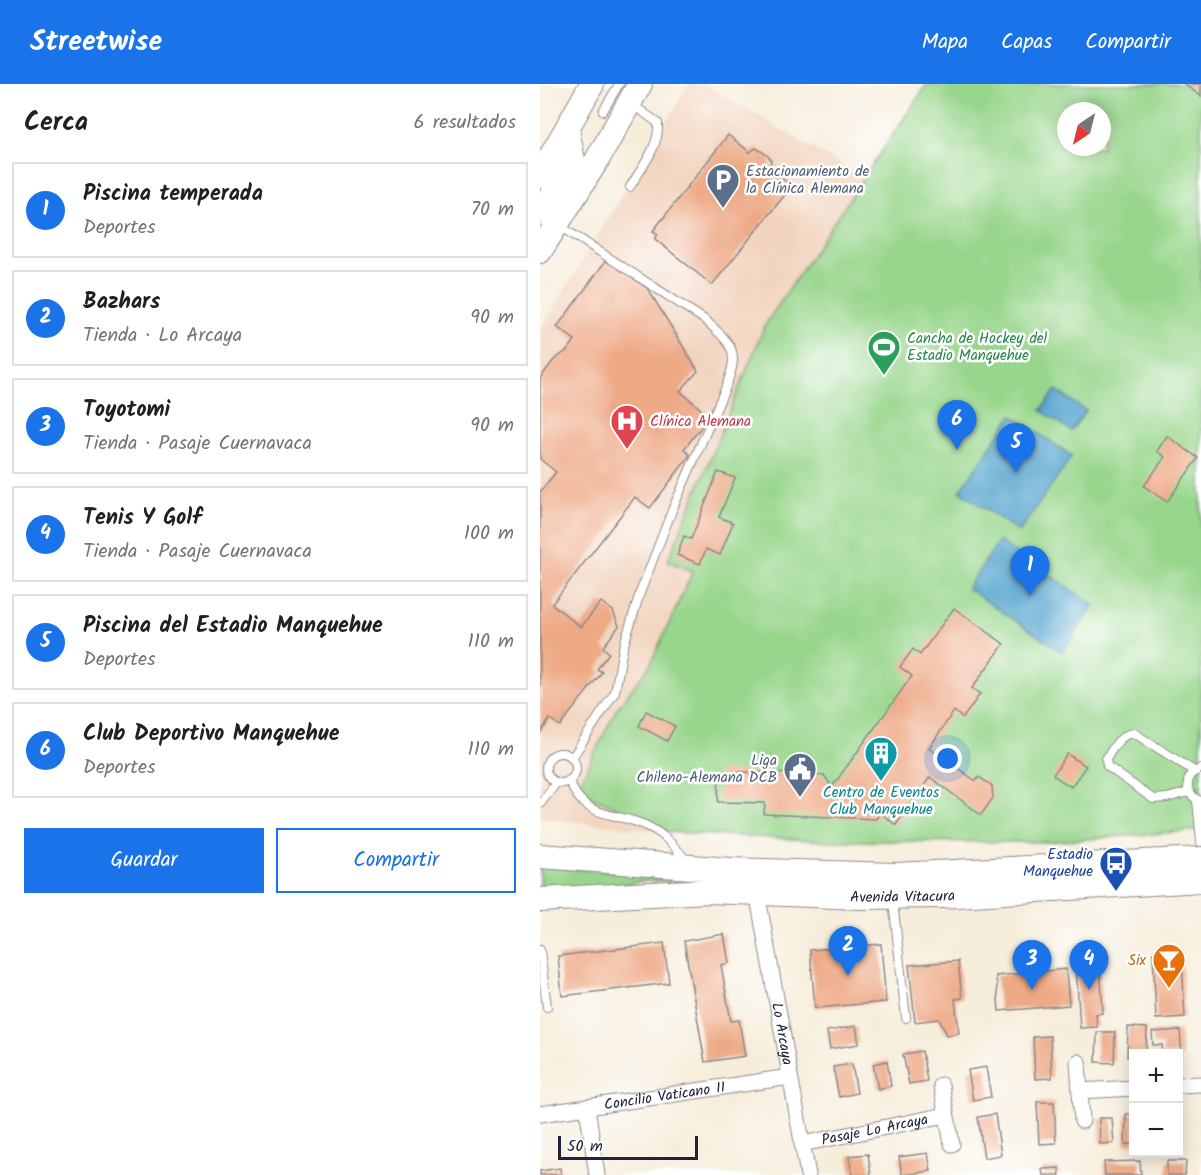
<!DOCTYPE html>
<html lang="es">
<head>
<meta charset="utf-8">
<style>
  :root { --surface:#fff; --page:#f6f6f6; --text:#202124; --muted:#757577; --line:#e0e0e0; --accent:#1a73e8 }
  body { margin:0; font-family:Kalam,sans-serif; background:var(--page); color:var(--text) }
  .controls { position:absolute; right:18px; bottom:18px; display:grid; overflow:hidden; border-radius:0px; box-shadow:0 3px 15px #0003 }
  .controls button { width:54px; height:54px; display:grid; place-items:center; padding:0; border:0; border-bottom:2px solid var(--line); background:var(--surface); color:var(--text); font:30px sans-serif }
  .compass { position:absolute; left:517px; top:18px; width:54px; height:54px; border-radius:50%; background:var(--surface); box-shadow:0 3px 15px #0003; rotate:215deg }
  .scale { position:absolute; left:18px; bottom:15px; width:140px; box-sizing:border-box; padding-left:6px; border:3px solid #22223b; border-top:0; font-size:16px; line-height:21px; white-space:nowrap; color:#22223b; -webkit-text-stroke:4px #fff; paint-order:stroke }
  .you { position:absolute; left:408px; top:675px; width:21px; height:21px; margin:-15px; border:4px solid #fff; border-radius:50%; background:#1a73e8; box-shadow:0 0 0 9px #1a73e833 }
  .badge { display:grid; place-items:center; width:39px; height:39px; border-radius:50%; background:var(--accent); color:#fff; font-size:20px; font-weight:700 }
  .pin { position:absolute; translate:-50% -50px; filter:drop-shadow(0 2px 3px #0008) }
  .pin::after { content:''; position:absolute; top:32px; width:21px; height:18px; background:inherit; clip-path:polygon(0 0,100% 0,50% 100%) }
  .list { margin:0; padding:0; list-style:none }
  h2 { display:flex; justify-content:space-between; align-items:center; height:78px; margin:0; padding:0 24px; font-size:26px }
  h2 small { font-size:20px; font-weight:400; color:var(--muted) }
  .list li { display:grid; grid-template-columns:39px 1fr auto; gap:18px; align-items:center; box-sizing:border-box; height:96px; margin:0 12px 12px; padding:0 12px; border:2px solid var(--line); border-radius:0px }
  .list b { display:block; font-size:22px; white-space:nowrap }
  .list p { margin:0; font-size:20px; white-space:nowrap; color:var(--muted) }
  .list em { font-size:20px; font-style:normal; color:var(--muted) }
  .actions { display:flex; gap:12px; padding:18px 24px }
  .actions a { flex:1; padding:14px 0; border:2px solid var(--accent); border-radius:0px; text-align:center; font-size:21px; color:var(--accent) }
  .actions .main { background:var(--accent); color:#fff }
  .map { position:relative; flex:none; width:661px; height:1091px; overflow:hidden }
  header { display:flex; align-items:center; gap:36px; box-sizing:border-box; height:84px; padding:0 30px; background:var(--accent); color:#fff }
  header strong { font-size:28px }
  nav { display:flex; gap:33px; margin-inline-start:auto; font-size:21px }
  main { display:flex }
  aside { flex:1; background:var(--surface) }
  .map>svg:first-child { display:block }
</style>
</head>
<body>
<header>
<strong>Streetwise</strong>
<nav><a>Mapa</a><a>Capas</a><a>Compartir</a></nav>
</header>
<main>
<aside>
<h2>Cerca<small>6 resultados</small></h2>
<ul class="list">
<li><span class="badge">1</span><div><b>Piscina temperada</b><p>Deportes</p></div><em>70 m</em></li>
<li><span class="badge">2</span><div><b>Bazhars</b><p>Tienda · Lo Arcaya</p></div><em>90 m</em></li>
<li><span class="badge">3</span><div><b>Toyotomi</b><p>Tienda · Pasaje Cuernavaca</p></div><em>90 m</em></li>
<li><span class="badge">4</span><div><b>Tenis Y Golf</b><p>Tienda · Pasaje Cuernavaca</p></div><em>100 m</em></li>
<li><span class="badge">5</span><div><b>Piscina del Estadio Manquehue</b><p>Deportes</p></div><em>110 m</em></li>
<li><span class="badge">6</span><div><b>Club Deportivo Manquehue</b><p>Deportes</p></div><em>110 m</em></li>
</ul>
<div class="actions"><a class="main">Guardar</a><a>Compartir</a></div>
</aside>
<div class="map">
<svg width="661" height="1091" viewBox="0 0 661 1091">
  <rect width="100%" height="100%" fill="#fff"/>
  <filter id="ink" filterUnits="userSpaceOnUse"><feTurbulence type="fractalNoise" baseFrequency=".0167" numOctaves="2"/><feDisplacementMap in="SourceGraphic" scale="12" xChannelSelector="R" yChannelSelector="G"/><feConvolveMatrix kernelMatrix="1 2 1 2 8 2 1 2 1" color-interpolation-filters="sRGB"/></filter>
  <filter id="wash" filterUnits="userSpaceOnUse"><feTurbulence type="fractalNoise" baseFrequency=".008" numOctaves="4" result="noise"/><feDisplacementMap in="SourceGraphic" scale="24" xChannelSelector="R" yChannelSelector="G"/><feGaussianBlur stdDeviation="1.35" result="paint"/><feColorMatrix in="noise" values="0 0 0 0 0 0 0 0 0 0 0 0 0 0 0 0 0 1.4 0 .05"/><feComposite in="paint" operator="in"/></filter>
  <g filter="url(#wash)">
    <rect width="100%" height="100%" fill="#f6edda"/>
    <polygon fill="#f2d4be" points="149,0 165,0 323,94 225,241 129,477 153,487 110,581 76,626 40,699 50,713 128,748 0,734 0,247"/>
    <g fill="#98d68b" stroke="#5d7c63" stroke-width="1.5" fill-rule="evenodd">
      <path d="M387 0H661V746L508 758 286 757 128 748 43 708 40 699 76 626 110 581 153 487 128 477 225 241ZM526 27H562V63H526Z"/>
      <polygon points="0,782 183,796 108,797 43,805 0,806"/>
    </g>
    <g fill="#54a4ce" stroke="#3b6384" stroke-width="1.5">
      <polygon points="516,306 546,327 531,347 501,326"/>
      <polygon points="472,331 532,372 479,448 420,407"/>
      <polygon points="459,457 554,521 522,568 427,504"/>
    </g>
    <g id="blocks">
      <g fill="#eea985">
        <polygon points="644,0 661,0 661,12"/>
        <polygon points="188,51 210,68 216,64 223,68 230,74 231,78 228,83 252,102 172,201 115,155 118,150 113,147"/>
        <polygon points="67,175 108,205 158,287 140,307 163,327 166,337 144,365 150,371 110,424 95,413 12,520 41,543 61,518 73,527 79,542 63,563 69,569 57,585 62,588 20,642 10,635 0,649 0,408 16,388 0,375 0,294 14,276 29,265 35,256 17,243"/>
        <polygon points="627,352 658,374 627,418 604,402 625,373 617,367"/>
        <polygon points="178,388 195,394 179,433 193,439 180,471 166,465 160,480 137,471 144,452 151,455"/>
        <polygon points="414,524 464,560 432,604 440,610 423,634 414,627 389,664 436,697 439,693 452,702 453,714 441,731 390,693 356,741 340,729 336,735 224,730 225,719 178,718 179,687 284,691 292,703 372,592 360,583 373,565 380,571"/>
        <polygon points="106,627 135,642 127,657 99,642"/>
        <polygon points="527,670 546,682 531,703 513,691"/>
        <polygon points="184,850 189,879 181,881 191,937 199,936 205,972 165,978 144,857"/>
        <polygon points="124,859 129,899 22,912 18,872"/>
        <polygon points="341,860 346,918 275,924 270,866"/>
        <polygon points="637,868 638,876 642,876 645,933 616,935 613,869"/>
        <polygon points="418,877 422,914 415,915 419,949 407,951 399,935 375,938 369,881"/>
        <polygon points="560,881 563,929 556,930 557,943 540,944 536,882"/>
        <polygon points="526,885 529,921 459,927 456,892"/>
        <polygon points="316,942 319,960 290,965 287,947"/>
        <polygon points="588,943 607,944 606,970 594,970 594,973 587,973"/>
        <polygon points="640,946 642,974 638,974 638,970 623,970 622,961 613,961 612,948"/>
        <polygon points="557,948 575,948 574,979 556,978"/>
        <polygon points="510,952 512,994 495,995 493,953"/>
        <polygon points="382,967 387,997 369,1000 363,970"/>
        <polygon points="347,977 351,1002 338,1005 333,980"/>
        <polygon points="312,980 317,1009 299,1013 293,983"/>
        <polygon points="446,983 451,1013 433,1016 428,986"/>
        <polygon points="497,1018 514,1018 516,1059 499,1060"/>
        <polygon points="455,1030 461,1071 444,1074 438,1033"/>
        <polygon points="586,1030 594,1030 594,1060 585,1060"/>
        <polygon points="559,1034 572,1034 574,1059 560,1060"/>
        <polygon points="388,1069 391,1087 362,1091 359,1073"/>
        <polygon points="328,1070 331,1091 312,1091 309,1072"/>
        <polygon points="600,1077 601,1091 565,1091 564,1078"/>
        <polygon points="627,1077 646,1077 645,1091 627,1091"/>
        <polygon points="20,1084 21,1091 0,1091 0,1087"/>
        <polygon points="519,1084 520,1091 503,1091 502,1085"/>
      </g>
    </g>
  </g>
  <g filter="url(#ink)">
    <use href="#blocks" fill-opacity="0" stroke="#8c888a" stroke-width="1.5"/>
    <g fill="none" stroke-linecap="round" stroke-linejoin="round">
      <defs>
        <g id="lane">
          <polyline points="63,27 79,0"/>
          <path d="M90 103C102 83 120 62 118 39L92 20"/>
          <path d="M20 142 165 236C194 262 200 267 185 305L133 424 100 509 83 564 75 608 32 674"/>
          <circle cx="21" cy="684" r="15"/>
          <path d="M661 684 650 691C645 703 649 713 661 717"/>
          <path d="M29 696C44 738 76 726 109 743 124 750 136 764 147 777"/>
          <path d="M649 708 627 714 613 715 567 682 566 675C573 664 580 650 594 649L654 687"/>
          <polyline points="657,716 661,758"/>
          <polyline points="0,720 17,698"/>
          <polyline points="353,817 366,934"/>
          <polyline points="0,866 7,923"/>
        </g>
        <g id="street">
          <path id="s1" d="M217 808 268 1091"/>
          <polyline points="538,978 542,1037"/>
          <polyline points="401,1001 412,1060"/>
          <polyline points="638,1001 661,1000"/>
          <polyline points="540,1007 594,1004"/>
          <polyline points="47,1023 57,1091"/>
          <path id="s2" d="M0 1030 250 993"/>
          <path id="s3" d="M262 1060 406 1031"/>
        </g>
        <g id="primary">
          <polyline points="0,92 52,0"/>
          <polyline points="16,139 8,128 10,114 33,76 27,45"/>
          <polyline points="0,167 57,76 100,0"/>
          <polyline points="0,772 192,786 356,791 661,775"/>
          <path id="s4" d="M0 816 168 807 320 813 401 812 661 796"/>
        </g>
      </defs>
      <use href="#lane" stroke="#8c888a" stroke-width="10"/>
      <use href="#street" stroke="#8c888a" stroke-width="17"/>
      <use href="#primary" stroke="#8c888a" stroke-width="26"/>
      <use href="#lane" stroke="#fff" stroke-width="8"/>
      <use href="#street" stroke="#fff" stroke-width="15"/>
      <use href="#primary" stroke="#fff" stroke-width="24"/>
    </g>
  </g>
  <defs>
    <symbol id="parking-pin" viewBox="-11 -11 22 30"><path d="M0 17L-7.5 6A9.5 9.5 0 1 1 7.5 6Z" fill="#5c6f8a" stroke="#fff"/><path d="M-3.5-5.5H1a3.5 3.5 0 0 1 0 7H-1V5.5H-3.5ZM-1-3.4V-.6H.8a1.4 1.4 0 0 0 0-2.8Z" fill="#fff"/></symbol>
    <symbol id="stadium-pin" viewBox="-11 -11 22 30"><path d="M0 17L-7.5 6A9.5 9.5 0 1 1 7.5 6Z" fill="#2e9e5b" stroke="#fff"/><path d="M0-5a6.5 5 0 1 0 0 10a6.5 5 0 1 0 0-10ZM-3.5-1.8h7v3.6h-7Z" fill="#fff"/></symbol>
    <symbol id="hospital-pin" viewBox="-11 -11 22 30"><path d="M0 17L-7.5 6A9.5 9.5 0 1 1 7.5 6Z" fill="#e0444e" stroke="#fff"/><path d="M-5-5h3v3.5h4V-5h3V5h-3V1.5h-4V5h-3Z" fill="#fff"/></symbol>
    <symbol id="building-pin" viewBox="-11 -11 22 30"><path d="M0 17L-7.5 6A9.5 9.5 0 1 1 7.5 6Z" fill="#0f9aa8" stroke="#fff"/><path d="M-4-6H4V6H1V3H-1V6H-4ZM-2.5-4.3h1.7v1.8h-1.7ZM.8-4.3h1.7v1.8H.8ZM-2.5-1h1.7V.8h-1.7ZM.8-1h1.7V.8H.8Z" fill="#fff"/></symbol>
    <symbol id="civic-pin" viewBox="-11 -11 22 30"><path d="M0 17L-7.5 6A9.5 9.5 0 1 1 7.5 6Z" fill="#5c6f8a" stroke="#fff"/><path d="M-.6-6.5H3V-4.5H.6V-3L4-1V1h2V6H-6V1h2V-1L-.6-3ZM-1.2 2.5V6h2.4V2.5Z" fill="#fff"/></symbol>
    <symbol id="bus-pin" viewBox="-11 -11 22 30"><path d="M0 17L-7.5 6A9.5 9.5 0 1 1 7.5 6Z" fill="#1a4fb4" stroke="#fff"/><path d="M-5-6H5V4H4V6H2V4H-2V6H-4V4H-5ZM-3.5-4V0h7V-4ZM-3.5 1.2v1.5H-2V1.2ZM2 1.2v1.5H3.5V1.2Z" fill="#fff"/></symbol>
    <symbol id="bar-pin" viewBox="-11 -11 22 30"><path d="M0 17L-7.5 6A9.5 9.5 0 1 1 7.5 6Z" fill="#e8710a" stroke="#fff"/><path d="M-6-5H6L.8 .8V4.5H3.5V6h-7V4.5H-.8V.8Z" fill="#fff"/></symbol>
  </defs>
  <g fill-rule="evenodd">
    <use href="#parking-pin" x="164" y="77" width="38" height="52"/>
    <use href="#stadium-pin" x="325" y="244" width="38" height="52"/>
    <use href="#hospital-pin" x="68" y="318" width="38" height="52"/>
    <use href="#building-pin" x="322" y="650" width="38" height="52"/>
    <use href="#civic-pin" x="241" y="666" width="38" height="52"/>
    <use href="#bus-pin" x="557" y="760" width="38" height="52"/>
    <use href="#bar-pin" x="610" y="857" width="38" height="52"/>
  </g>
  <g text-anchor="middle" stroke-width="5" stroke-linejoin="round" paint-order="stroke">
    <g font-size="15" fill="#4e5e75" stroke="#fff" text-anchor="start">
      <text x="206" y="92">Estacionamiento de<tspan x="206" dy="17">la Clínica Alemana</tspan></text>
      <text x="237" y="681" text-anchor="end">Liga<tspan x="237" dy="17">Chileno-Alemana DCB</tspan></text>
    </g>
    <g font-size="15" fill="#27864d" stroke="#fff" text-anchor="start">
      <text x="367" y="259">Cancha de Hockey del<tspan x="367" dy="17">Estadio Manquehue</tspan></text>
    </g>
    <g font-size="15" fill="#be3a42" stroke="#fff" text-anchor="start">
      <text x="110" y="342">Clínica Alemana</text>
    </g>
    <g font-size="15" fill="#0d838f" stroke="#fff">
      <text x="341" y="713">Centro de Eventos<tspan x="341" dy="17">Club Manquehue</tspan></text>
    </g>
    <g font-size="15" fill="#164399" stroke="#fff" text-anchor="end">
      <text x="553" y="775">Estadio<tspan x="553" dy="17">Manquehue</tspan></text>
    </g>
    <g font-size="15" fill="#22223b" stroke="#fff">
      <text dy="5" stroke="none"><textPath href="#s4" startOffset="363">Avenida Vitacura</textPath></text>
      <text dy="5" stroke="none"><textPath href="#s1" startOffset="144">Lo Arcaya</textPath></text>
      <text dy="5" stroke="none"><textPath href="#s2" startOffset="126">Concilio Vaticano II</textPath></text>
      <text dy="5" stroke="none"><textPath href="#s3" startOffset="74">Pasaje Lo Arcaya</textPath></text>
    </g>
    <g font-size="15" fill="#c56008" stroke="#fff" text-anchor="end">
      <text x="606" y="881">Six</text>
    </g>
  </g>
</svg>
<div class="controls">
<button>+</button>
<button>−</button>
</div>
<svg class="compass" viewBox="-18 -18 36 36"><path d="M0-13l5 13h-10z" fill="#e53935"/><path d="M0 13l5-13h-10z" fill="#757577"/></svg>
<div class="scale">50 m</div>
<div class="you"></div>
<div class="pin badge" style="left:490px;top:512px">1</div>
<div class="pin badge" style="left:308px;top:892px">2</div>
<div class="pin badge" style="left:492px;top:906px">3</div>
<div class="pin badge" style="left:549px;top:906px">4</div>
<div class="pin badge" style="left:476px;top:389px">5</div>
<div class="pin badge" style="left:417px;top:366px">6</div>
</div>
</main>
</body>
</html>
